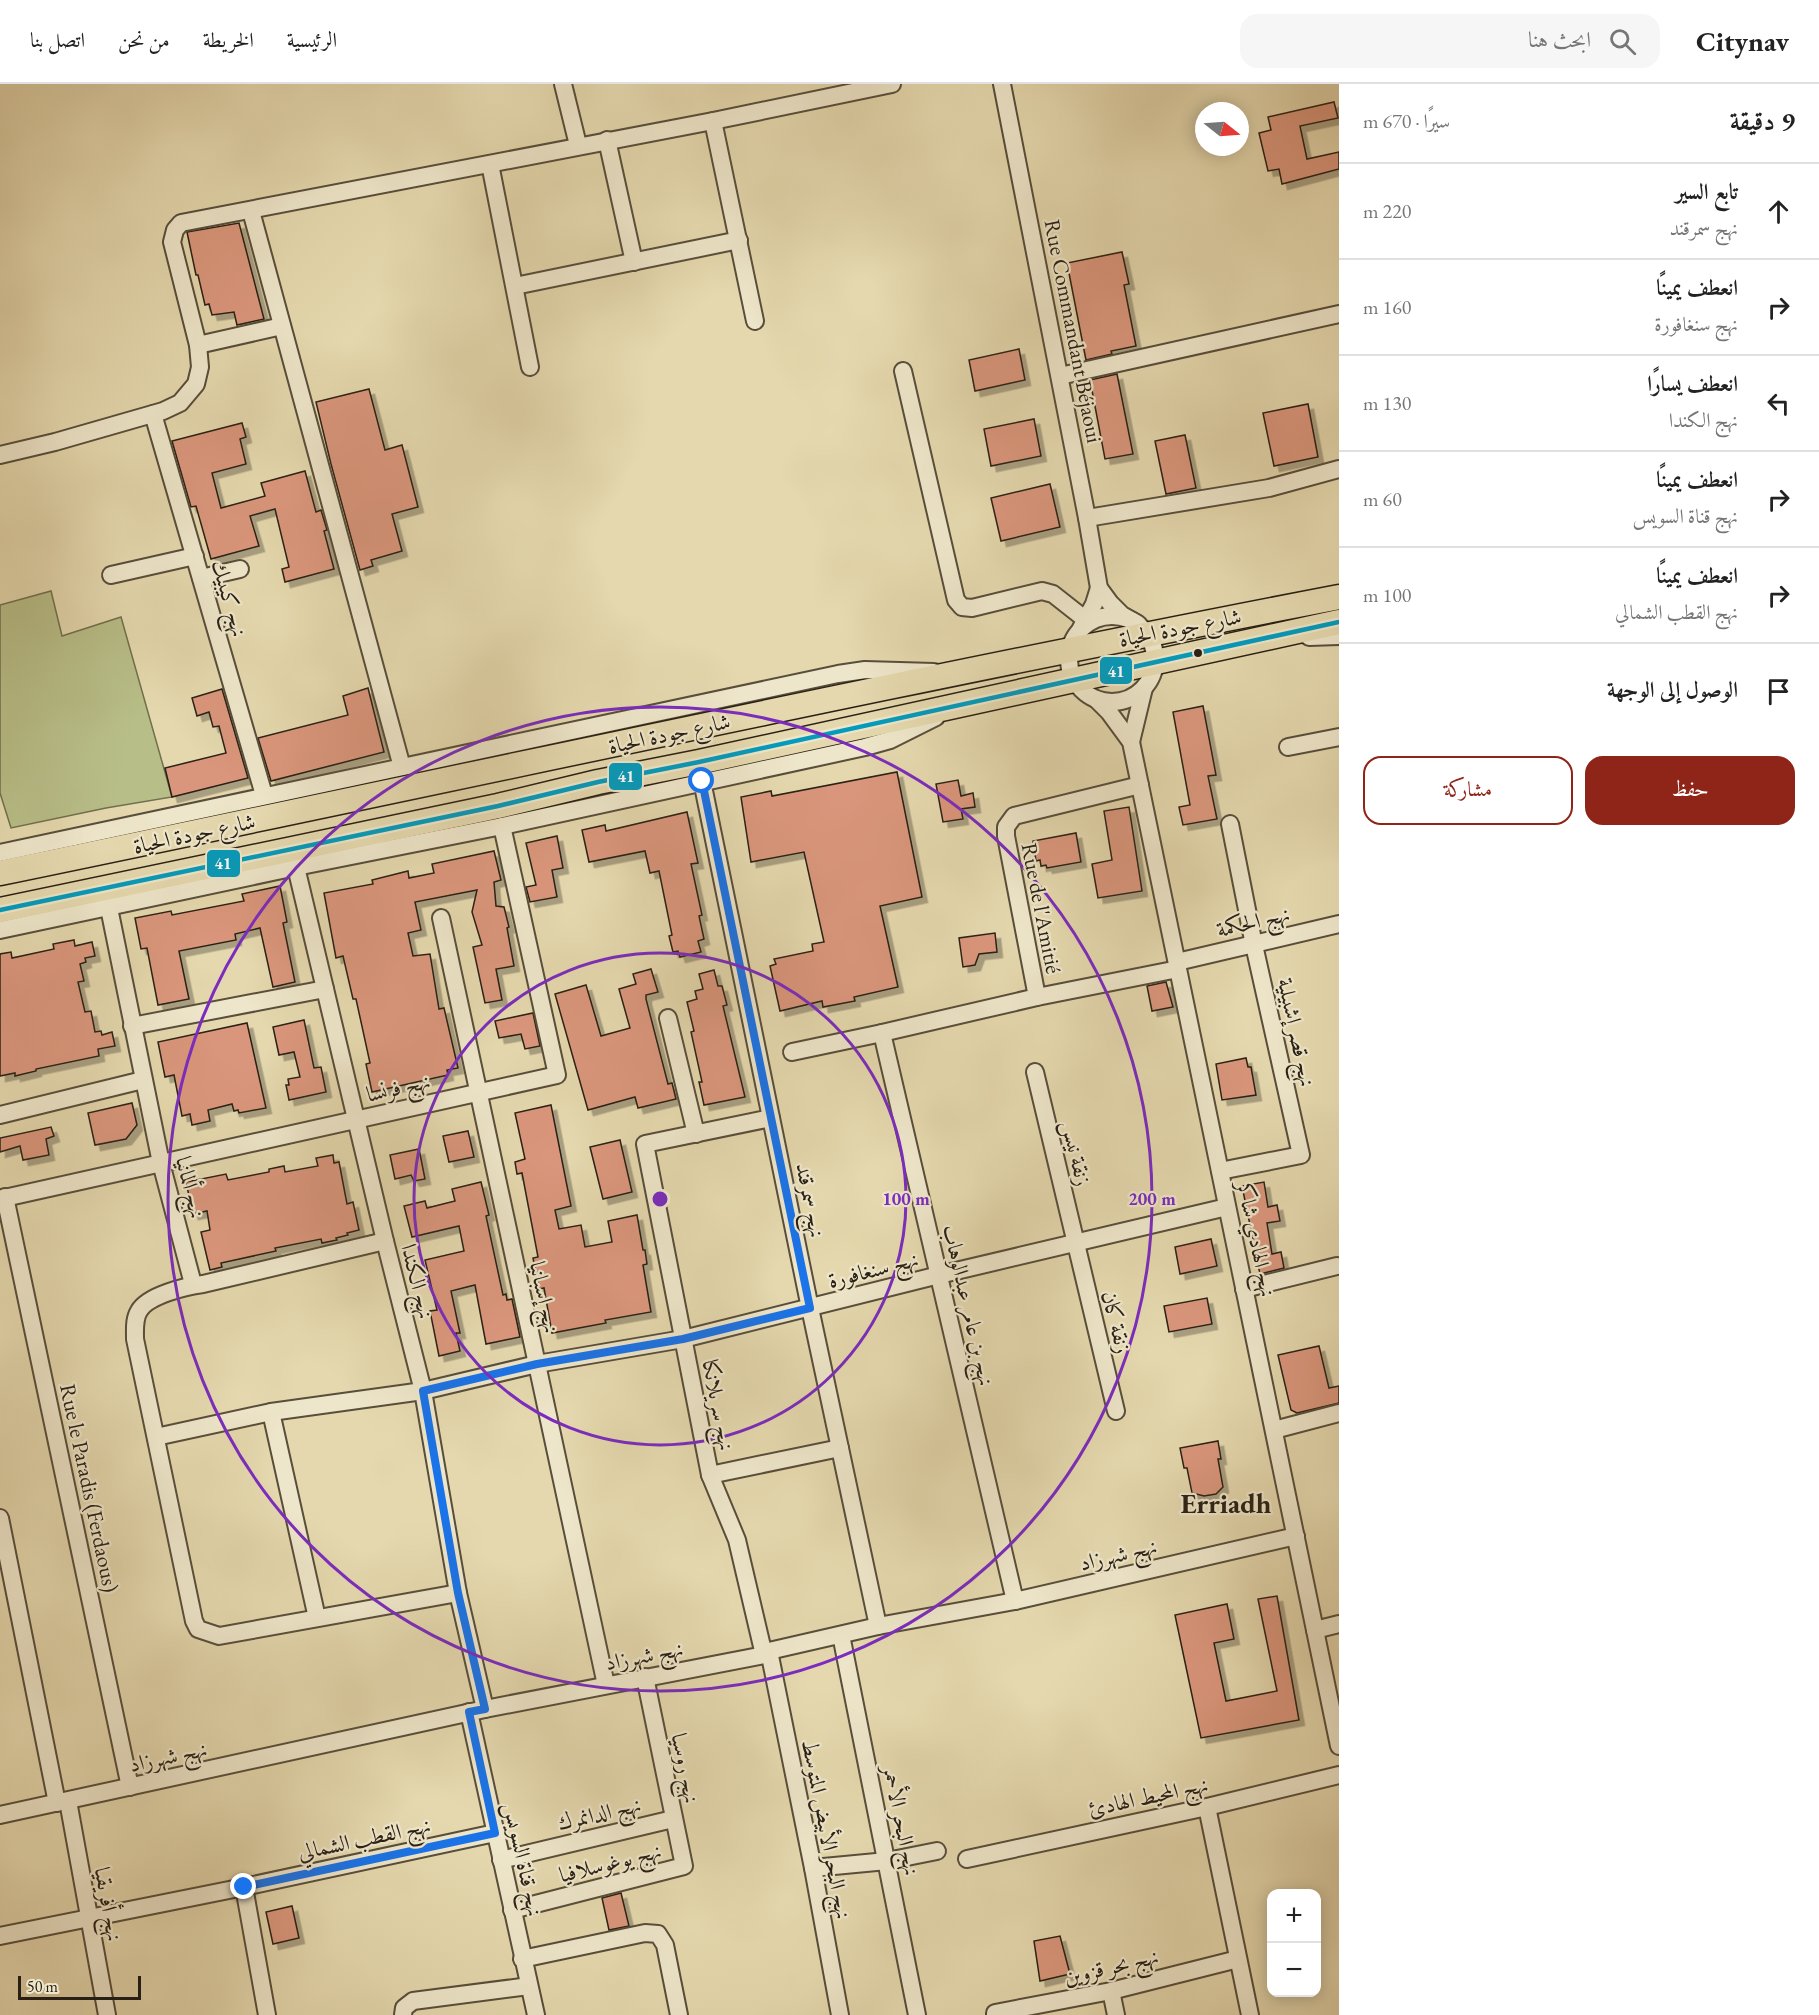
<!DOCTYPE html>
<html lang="ar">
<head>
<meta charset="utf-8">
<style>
  :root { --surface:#fff; --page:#f6f6f6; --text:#222; --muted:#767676; --line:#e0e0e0; --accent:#8f2418 }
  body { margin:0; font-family:"EB Garamond",Amiri,serif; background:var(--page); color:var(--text); direction:rtl }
  .controls { position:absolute; right:18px; bottom:18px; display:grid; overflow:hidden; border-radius:12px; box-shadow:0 3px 15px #0003 }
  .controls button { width:54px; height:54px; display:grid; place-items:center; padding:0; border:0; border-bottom:2px solid var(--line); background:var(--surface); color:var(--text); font:30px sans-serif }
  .compass { position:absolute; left:1195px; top:18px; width:54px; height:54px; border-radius:50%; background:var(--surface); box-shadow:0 3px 15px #0003; rotate:107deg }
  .scale { position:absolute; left:18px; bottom:15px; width:123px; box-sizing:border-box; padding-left:6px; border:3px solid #292015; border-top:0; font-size:16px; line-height:21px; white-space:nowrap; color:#292015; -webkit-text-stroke:4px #eee6ca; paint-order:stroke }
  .stop { position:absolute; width:18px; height:18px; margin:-14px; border:4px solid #1a73e8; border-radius:50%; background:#fff }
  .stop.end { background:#1a73e8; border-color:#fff; box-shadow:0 2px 6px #0008 }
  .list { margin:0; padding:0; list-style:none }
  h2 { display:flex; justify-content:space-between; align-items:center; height:78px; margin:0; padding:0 24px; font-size:26px }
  h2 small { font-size:20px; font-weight:400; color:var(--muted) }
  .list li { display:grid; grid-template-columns:39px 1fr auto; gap:18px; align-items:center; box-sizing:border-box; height:96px; padding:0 24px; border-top:2px solid var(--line) }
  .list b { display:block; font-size:22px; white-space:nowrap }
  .list p { margin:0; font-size:20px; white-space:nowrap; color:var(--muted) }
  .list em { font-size:20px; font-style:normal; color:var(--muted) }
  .actions { display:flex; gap:12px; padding:18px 24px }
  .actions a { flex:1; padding:14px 0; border:2px solid var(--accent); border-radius:18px; text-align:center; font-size:21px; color:var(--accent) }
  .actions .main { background:var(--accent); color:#fff }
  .icon { flex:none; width:33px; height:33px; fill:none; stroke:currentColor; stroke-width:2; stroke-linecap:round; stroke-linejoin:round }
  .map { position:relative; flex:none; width:1339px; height:1931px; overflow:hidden; direction:ltr }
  header { display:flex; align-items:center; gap:36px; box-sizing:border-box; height:84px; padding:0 30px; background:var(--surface); border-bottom:2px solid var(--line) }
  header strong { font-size:28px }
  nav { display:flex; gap:33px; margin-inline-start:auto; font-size:21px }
  .search { width:420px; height:54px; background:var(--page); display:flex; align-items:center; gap:15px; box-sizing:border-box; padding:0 21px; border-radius:18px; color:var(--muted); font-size:22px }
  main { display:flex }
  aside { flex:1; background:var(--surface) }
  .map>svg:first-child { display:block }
</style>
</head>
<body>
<header>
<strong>Citynav</strong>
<div class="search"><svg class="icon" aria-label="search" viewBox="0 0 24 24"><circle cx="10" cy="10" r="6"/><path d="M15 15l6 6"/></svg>ابحث هنا</div>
<nav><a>الرئيسية</a><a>الخريطة</a><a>من نحن</a><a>اتصل بنا</a></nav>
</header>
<main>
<aside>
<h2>9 دقيقة<small>سيرًا · 670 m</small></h2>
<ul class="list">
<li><svg class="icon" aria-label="ahead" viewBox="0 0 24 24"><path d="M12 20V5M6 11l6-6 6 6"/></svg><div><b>تابع السير</b><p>نهج سمرقند</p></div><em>220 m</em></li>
<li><svg class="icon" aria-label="right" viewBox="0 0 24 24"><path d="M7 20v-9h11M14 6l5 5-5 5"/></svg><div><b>انعطف يمينًا</b><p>نهج سنغافورة</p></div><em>160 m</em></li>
<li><svg class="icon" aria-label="left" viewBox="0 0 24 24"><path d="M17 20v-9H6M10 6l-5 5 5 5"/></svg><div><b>انعطف يسارًا</b><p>نهج الكندا</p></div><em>130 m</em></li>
<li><svg class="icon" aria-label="right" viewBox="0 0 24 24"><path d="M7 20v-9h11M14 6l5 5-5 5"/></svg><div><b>انعطف يمينًا</b><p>نهج قناة السويس</p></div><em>60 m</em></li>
<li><svg class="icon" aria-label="right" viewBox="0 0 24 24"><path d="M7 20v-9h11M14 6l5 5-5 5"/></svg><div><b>انعطف يمينًا</b><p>نهج القطب الشمالي</p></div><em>100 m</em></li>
<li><svg class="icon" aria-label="arrive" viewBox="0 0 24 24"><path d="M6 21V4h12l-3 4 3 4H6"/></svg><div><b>الوصول إلى الوجهة</b></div></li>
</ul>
<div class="actions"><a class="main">حفظ</a><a>مشاركة</a></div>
</aside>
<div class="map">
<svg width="1339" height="1931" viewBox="0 0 1339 1931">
  <defs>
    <filter id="shadow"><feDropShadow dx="5.5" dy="5.5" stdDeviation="0" flood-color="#0004"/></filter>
  </defs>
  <rect width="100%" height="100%" fill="#e5d8ae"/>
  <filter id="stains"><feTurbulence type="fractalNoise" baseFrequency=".00333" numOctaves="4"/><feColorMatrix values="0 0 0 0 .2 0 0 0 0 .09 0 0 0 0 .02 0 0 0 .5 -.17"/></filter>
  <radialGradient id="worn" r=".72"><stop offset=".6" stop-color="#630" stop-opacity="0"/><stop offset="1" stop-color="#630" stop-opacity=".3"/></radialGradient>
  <polygon fill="#b8be88" stroke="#706f4e" stroke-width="1.5" points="51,507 62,552 121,533 172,713 106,724 11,744 0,709 0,521"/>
  <g fill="#da967c" stroke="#292015" stroke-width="1.5" filter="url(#shadow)">
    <polygon points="1334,18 1338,34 1300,42 1307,75 1339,68 1339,85 1282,100 1279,85 1268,87 1259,49 1271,46 1268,33"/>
    <polygon points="239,139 264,235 237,241 234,228 212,231 209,220 205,221 198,191 196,191 187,148"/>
    <polygon points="1122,168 1129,200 1124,201 1136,262 1111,267 1112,270 1086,276 1067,179"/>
    <polygon points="1019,265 1025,296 975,307 969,276"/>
    <polygon points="1117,290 1133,370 1105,375 1090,296"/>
    <polygon points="369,305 385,366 402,361 418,423 392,430 402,467 371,476 373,482 360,486 331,380 316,318"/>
    <polygon points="1308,320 1318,373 1274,382 1263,329"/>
    <polygon points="1034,335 1041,372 991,382 984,345"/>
    <polygon points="242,339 246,353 240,355 246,380 212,389 221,424 265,412 261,399 305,387 316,428 321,426 327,446 324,447 334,485 285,498 282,485 289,483 275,425 250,432 259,462 211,475 196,422 191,423 172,357"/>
    <polygon points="1185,351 1196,404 1166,410 1155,357"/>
    <polygon points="1050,400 1060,443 1001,457 991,414"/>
    <polygon points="368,604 384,668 271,697 258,654 348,631 343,612"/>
    <polygon points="222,605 248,694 172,713 165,684 226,669 219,642 213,643 209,628 197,632 192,614"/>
    <polygon points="1203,622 1216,691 1208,692 1217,735 1183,741 1179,723 1190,721 1173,628"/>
    <polygon points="897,688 922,813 880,822 898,903 854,913 855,917 823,923 822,917 780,927 770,882 776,880 774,875 813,867 812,860 824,858 804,768 751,778 741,713 771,707 772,712"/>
    <polygon points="958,696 961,712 973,709 975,723 961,725 963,735 943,738 936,700"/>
    <polygon points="1129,723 1142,807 1098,814 1092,780 1112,776 1104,727"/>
    <polygon points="687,728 698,779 691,780 702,831 699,832 704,855 698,857 701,868 680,873 678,867 673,868 669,852 672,851 659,787 650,789 645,767 589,778 582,746 605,741 606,747"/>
    <polygon points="1076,749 1081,778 1047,784 1046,781 1041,782 1040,776 1036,777 1033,757"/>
    <polygon points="557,752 563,784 552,786 557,813 530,818 526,803 536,801 526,759"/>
    <polygon points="494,767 501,796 494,798 496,822 504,823 509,843 507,844 514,882 496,885 502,916 485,919 473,863 482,861 472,828 477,806 415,818 421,846 408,849 413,872 430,870 439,925 444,924 458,984 447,986 448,991 372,1008 366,980 370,979 356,915 353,915 343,872 336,874 324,809 373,800 372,796 408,787 409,794 434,789 432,780"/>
    <polygon points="280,802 287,838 283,839 295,898 273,903 260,844 235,850 236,856 179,867 189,915 158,921 147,864 141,865 135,834 171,827 172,831 244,817 242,810"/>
    <polygon points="995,849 997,868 979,870 975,881 963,883 959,854"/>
    <polygon points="74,856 75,862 92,858 95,872 85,874 86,878 80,880 84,897 78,898 85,928 91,927 95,948 101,947 102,951 112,948 115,962 98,965 99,972 36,985 36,987 15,992 15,989 0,992 0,870 11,868 12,874 54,865 53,860"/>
    <polygon points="651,885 658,908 646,911 646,915 668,1000 672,999 676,1015 638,1024 635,1013 588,1026 555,910 586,901 601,952 630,944 619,905 636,900 633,890"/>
    <polygon points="714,886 718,902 722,902 727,921 723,922 745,1013 704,1021 699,998 702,998 691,948 694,947 687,918 697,915 695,907 703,905 699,890"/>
    <polygon points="1166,898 1173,923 1152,927 1147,902"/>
    <polygon points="533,929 540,962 525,965 521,950 499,954 495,937"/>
    <polygon points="304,936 314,984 321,983 326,1008 289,1016 286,1001 289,1001 288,995 300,993 294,968 279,971 273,943"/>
    <polygon points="247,939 266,1024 239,1029 238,1026 234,1027 232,1020 208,1026 210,1037 192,1041 190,1030 182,1032 174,991 165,993 158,958"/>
    <polygon points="1246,974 1248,983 1251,983 1256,1011 1222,1016 1216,980"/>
    <polygon points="132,1019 137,1041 126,1055 95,1061 88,1029"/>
    <polygon points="551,1021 571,1122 555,1126 559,1145 581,1141 585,1163 612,1158 608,1137 637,1131 643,1166 645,1166 647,1180 643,1181 651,1228 605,1236 606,1239 552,1249 544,1204 539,1205 533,1174 538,1173 522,1089 517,1090 515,1078 525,1075 515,1029"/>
    <polygon points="51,1043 54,1052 46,1055 49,1071 23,1076 20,1062 0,1068 0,1054"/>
    <polygon points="468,1047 474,1073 449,1078 443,1052"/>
    <polygon points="620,1056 632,1108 603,1115 590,1063"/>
    <polygon points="419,1065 425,1095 414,1097 411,1091 395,1095 390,1071"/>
    <polygon points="333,1071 334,1079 339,1078 347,1120 353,1118 359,1146 347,1149 348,1151 336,1154 337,1156 322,1159 321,1155 275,1164 276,1167 221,1179 222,1183 210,1186 201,1148 210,1146 207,1127 193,1130 186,1098 226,1090 228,1096 269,1088 269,1085 284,1082 285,1088 318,1082 316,1074"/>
    <polygon points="481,1098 489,1131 486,1132 503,1211 506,1210 507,1216 512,1215 520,1253 486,1260 475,1201 451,1207 460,1249 456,1249 460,1267 439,1272 430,1227 437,1226 425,1176 464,1167 459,1142 412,1153 404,1122 425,1117 427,1124 455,1117 452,1105"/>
    <polygon points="1264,1098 1268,1123 1277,1121 1280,1137 1267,1139 1272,1170 1281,1168 1284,1184 1260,1190 1242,1102"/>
    <polygon points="1211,1155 1217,1182 1180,1190 1175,1163"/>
    <polygon points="1207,1214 1212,1240 1169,1248 1164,1222"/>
    <polygon points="1319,1262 1329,1304 1339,1302 1339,1319 1297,1329 1291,1326 1278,1271"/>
    <polygon points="1218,1357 1221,1375 1218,1375 1223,1403 1216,1410 1204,1412 1192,1409 1187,1384 1184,1384 1180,1364"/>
    <polygon points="1277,1512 1299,1636 1201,1654 1175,1531 1227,1520 1234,1555 1214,1559 1226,1617 1277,1607 1258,1515"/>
    <polygon points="621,1809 629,1842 609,1846 602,1814"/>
    <polygon points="292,1822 299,1854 273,1860 266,1828"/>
    <polygon points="1060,1852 1070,1890 1040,1897 1034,1857"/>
  </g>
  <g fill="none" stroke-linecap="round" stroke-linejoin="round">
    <defs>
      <g id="minor">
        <polyline points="563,0 578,61"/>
        <polyline points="1002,0 1087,434 1099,504 1110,519 1122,531 1138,540"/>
        <polyline points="713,37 755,237"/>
        <polyline points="607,56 634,178"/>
        <polyline points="490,80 530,283"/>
        <polyline points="251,127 402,683"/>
        <polyline points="515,202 739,156"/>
        <polyline points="198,261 282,242"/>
        <polyline points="903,287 956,516 962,523 972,524 1042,507 1053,510 1086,536"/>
        <polyline points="1060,292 1339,230"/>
        <polyline points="153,330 264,711"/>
        <polyline points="0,371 55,358 163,327 180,319 196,300 200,283 198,261 172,158 175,146 181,139 713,37 892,0"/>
        <polyline points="1087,434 1269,404 1339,385"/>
        <polyline points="111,491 195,472"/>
        <polyline points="201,494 240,485"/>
        <circle cx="1112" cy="575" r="43"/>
        <polyline points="1081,544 1094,520 1099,504"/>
        <polyline points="1309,553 1339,552"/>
        <polyline points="1096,615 1109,628 1131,658 1339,1662"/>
        <polyline points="1131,658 1144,604"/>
        <polyline points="1288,663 1339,653"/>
        <polyline points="702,697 810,1224 878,1542"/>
        <polyline points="0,769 838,590 865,586 934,588"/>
        <polyline points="296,783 385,1157 423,1307 458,1509 485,1625"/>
        <polyline points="109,824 161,1079 193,1200"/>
        <polyline points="441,834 606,1601"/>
        <polyline points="0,846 296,783 502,742 865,663 890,656 936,633"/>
        <polyline points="1177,878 1339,840"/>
        <polyline points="1037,913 1006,752 1006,743 1014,732 1140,701"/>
        <polyline points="668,934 696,1050"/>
        <polyline points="132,942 325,905"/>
        <polyline points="792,968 882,949"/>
        <polyline points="1035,988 1116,1327"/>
        <polyline points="0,1031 143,996"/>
        <polyline points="1220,1087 1301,1071 1254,861 1230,740"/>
        <polyline points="5,1113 130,1703"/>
        <polyline points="0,1115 557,991 502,742"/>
        <path d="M385 1157 203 1200C187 1202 148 1211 139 1227 134 1235 135 1245 135 1255L194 1537 198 1545 219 1552 458 1509"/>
        <polyline points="1244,1205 1337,1182"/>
        <polyline points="271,1328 317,1534"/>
        <polyline points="1274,1346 1339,1329"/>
        <polyline points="156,1353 271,1328 423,1307 537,1280 683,1255 939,1191 1227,1123"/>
        <polyline points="710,1391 840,1364"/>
        <polyline points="0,1434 57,1719"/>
        <polyline points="1015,1517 882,949 1037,913 1178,885"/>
        <polyline points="1315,1546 1339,1540"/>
        <polyline points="841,1551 917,1931"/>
        <polyline points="769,1567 813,1784 840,1931"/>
        <polyline points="764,1571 737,1456 710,1391 645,1060 771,1034"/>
        <polyline points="469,1628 536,1931"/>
        <polyline points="68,1717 107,1931"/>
        <polyline points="1207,1723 1250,1931"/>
        <polyline points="0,1731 485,1625 764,1571 769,1567 878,1542 1015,1517 1296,1452"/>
        <polyline points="967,1775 1207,1723 1339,1691"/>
        <polyline points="501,1776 673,1735"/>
        <polyline points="813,1784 887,1777 937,1767"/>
        <polyline points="244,1803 267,1931"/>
        <polyline points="512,1826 684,1782 645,1593"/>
        <polyline points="0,1852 244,1803 495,1749"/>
        <polyline points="522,1875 645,1849 658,1850 665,1861 679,1931"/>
        <polyline points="1111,1907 1116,1931"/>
        <polyline points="403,1931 404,1924 413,1917 529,1902"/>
        <polyline points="995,1931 995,1929 1111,1907 1238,1875"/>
      </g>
      <g id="highway">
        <path d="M0 789C446 697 892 599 1339 513"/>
        <polyline points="0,826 498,722 598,698 699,678 1339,538"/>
      </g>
    </defs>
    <use href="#minor" stroke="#584e3b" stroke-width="20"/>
    <use href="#highway" stroke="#292015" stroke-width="27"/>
    <use href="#minor" stroke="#eee6ca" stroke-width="16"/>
    <use href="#highway" stroke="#e5d8ae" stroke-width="24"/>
    <defs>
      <polyline id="bus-1" points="0,826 498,722 598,698 699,678 1339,538"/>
    </defs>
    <use href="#bus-1" stroke="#eee6ca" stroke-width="9"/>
    <use href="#bus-1" stroke="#049bbc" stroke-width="4.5"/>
  </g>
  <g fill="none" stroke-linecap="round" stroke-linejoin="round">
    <polyline stroke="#1a73e8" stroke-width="8" points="244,1803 495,1749 469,1628 485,1625 458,1509 423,1307 537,1280 683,1255 810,1224 702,697"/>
  </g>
  <g fill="none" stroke="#7b2cbf" stroke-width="3">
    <circle cx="660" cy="1115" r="246"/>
    <circle cx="660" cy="1115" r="492"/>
  </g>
  <circle fill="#292015" stroke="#eee6ca" stroke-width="2" cx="1198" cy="569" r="5"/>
  <g text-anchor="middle" stroke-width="4.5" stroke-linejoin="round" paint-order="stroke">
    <g font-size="22" fill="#292015" stroke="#eee6ca">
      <text transform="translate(1074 247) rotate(79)" y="8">Rue Commandant Béjaoui</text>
      <text transform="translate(230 514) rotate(74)" y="8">نهج كيبيك</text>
      <text transform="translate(1180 543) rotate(-11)" y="8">شارع جودة الحياة</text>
      <text transform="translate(669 649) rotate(-12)" y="8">شارع جودة الحياة</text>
      <text transform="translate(194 749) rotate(-12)" y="8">شارع جودة الحياة</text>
      <text transform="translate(1042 824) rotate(79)" y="8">Rue de l'Amitié</text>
      <text transform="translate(1253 837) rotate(-13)" y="8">نهج الحكمة</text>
      <text transform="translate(1297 948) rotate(78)" y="8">نهج قصر إشبيلية</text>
      <text transform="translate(398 1003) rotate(-13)" y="8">نهج فرنسا</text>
      <text transform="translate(1077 1069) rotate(77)" y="8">زنقة نيس</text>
      <text transform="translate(191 1103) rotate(76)" y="8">نهج ألمانيا</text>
      <text transform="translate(811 1116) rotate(79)" y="8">نهج سمرقند</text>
      <text transform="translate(1257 1155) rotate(78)" y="8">نهج الهادي شاكر</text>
      <text transform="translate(873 1185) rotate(-14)" y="8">نهج سنغافورة</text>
      <text transform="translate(418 1197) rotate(76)" y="8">نهج الكندا</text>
      <text transform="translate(545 1213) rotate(78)" y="8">نهج إسبانيا</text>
      <text transform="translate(969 1221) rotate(77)" y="8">نهج بن عامر عبدالوهاب</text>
      <text transform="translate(1117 1238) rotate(76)" y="8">زنقة كان</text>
      <text transform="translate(719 1321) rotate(79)" y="8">نهج سريلانكا</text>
      <text transform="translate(90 1404) rotate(78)" y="8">Rue le Paradis (Ferdaous)</text>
      <text transform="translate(1118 1470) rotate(-13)" y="8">نهج شهرزاد</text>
      <text transform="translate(644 1571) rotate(-11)" y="8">نهج شهرزاد</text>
      <text transform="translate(168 1672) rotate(-12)" y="8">نهج شهرزاد</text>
      <text transform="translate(686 1684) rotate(79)" y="8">نهج روسيا</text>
      <text transform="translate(1148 1712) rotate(-12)" y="8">نهج المحيط الهادئ</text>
      <text transform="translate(599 1729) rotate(-13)" y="8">نهج الدانمرك</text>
      <text transform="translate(902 1736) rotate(79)" y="8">نهج البحر الأحمر</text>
      <text transform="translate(827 1745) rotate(79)" y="8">نهج البحر الأبيض المتوسط</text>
      <text transform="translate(364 1754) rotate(-12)" y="8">نهج القطب الشمالي</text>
      <text transform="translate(524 1775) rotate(78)" y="8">نهج قناة السويس</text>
      <text transform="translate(610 1778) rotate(-14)" y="8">نهج يوغوسلافيا</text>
      <text transform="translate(109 1820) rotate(80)" y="8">نهج أفريقيا</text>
      <text transform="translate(1111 1882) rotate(-13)" y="8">نهج بحر قزوين</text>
    </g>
    <g font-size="28" font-weight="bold" fill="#292015" stroke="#eee6ca">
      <text x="1226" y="1429">Erriadh</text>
    </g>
  </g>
  <circle cx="660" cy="1115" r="9" fill="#7b2cbf" stroke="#eee6ca" stroke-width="3"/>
  <g font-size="18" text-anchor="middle" font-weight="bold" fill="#7b2cbf" stroke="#eee6ca" stroke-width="4.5" stroke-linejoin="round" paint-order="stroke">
    <text x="906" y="1121">100 m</text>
    <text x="1152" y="1121">200 m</text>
  </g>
  <g stroke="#eee6ca" stroke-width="2">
    <rect x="1099" y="572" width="34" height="29" rx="6" fill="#049bbc"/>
    <rect x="608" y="678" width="35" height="29" rx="6" fill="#049bbc"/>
    <rect x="206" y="765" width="35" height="29" rx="6" fill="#049bbc"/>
  </g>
  <g font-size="16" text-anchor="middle" font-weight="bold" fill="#fff">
    <text x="1116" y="593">41</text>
    <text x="626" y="698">41</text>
    <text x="223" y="785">41</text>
  </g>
  <rect width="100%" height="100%" filter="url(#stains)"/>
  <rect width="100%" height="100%" fill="url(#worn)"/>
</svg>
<div class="controls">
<button>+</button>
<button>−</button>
</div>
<svg class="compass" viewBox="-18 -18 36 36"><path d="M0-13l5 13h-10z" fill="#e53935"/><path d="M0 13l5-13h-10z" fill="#767676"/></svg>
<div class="scale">50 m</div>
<div class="stop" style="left:702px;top:697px"></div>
<div class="stop end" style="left:244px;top:1803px"></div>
</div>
</main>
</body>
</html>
